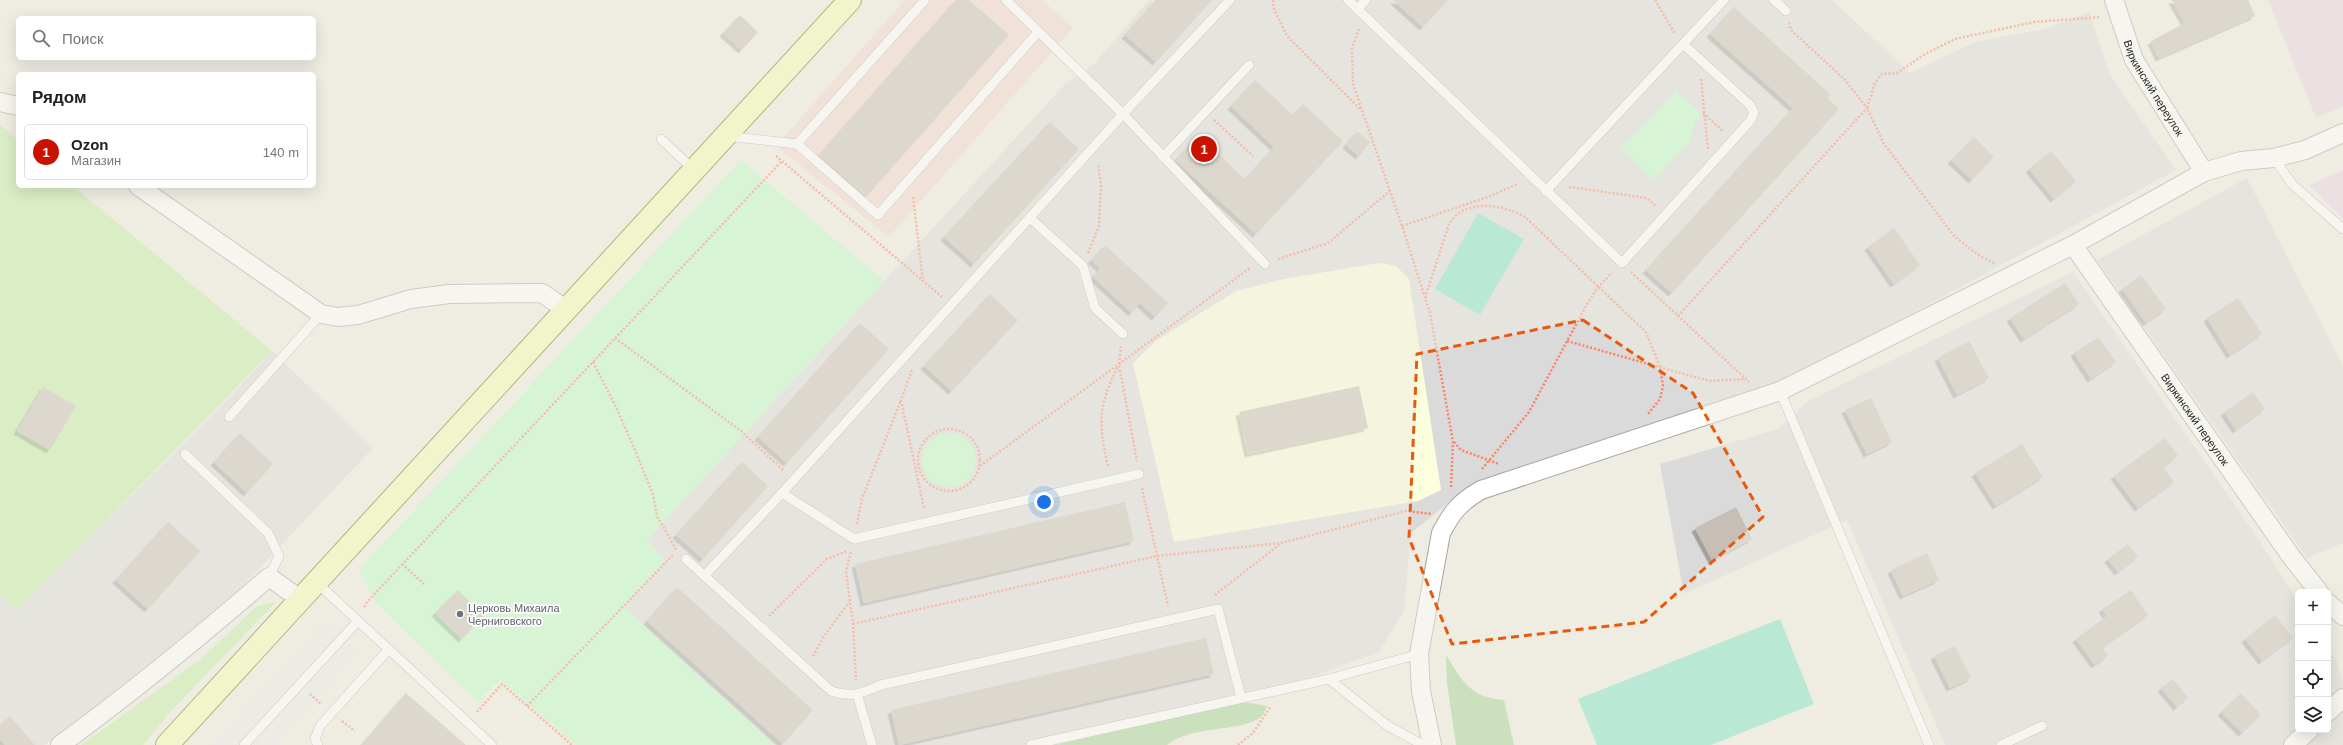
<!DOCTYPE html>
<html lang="ru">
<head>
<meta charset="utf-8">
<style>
  :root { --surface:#fff; --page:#f6f6f6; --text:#222; --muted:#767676; --line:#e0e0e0; --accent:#ca1200 }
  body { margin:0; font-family:Helvetica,sans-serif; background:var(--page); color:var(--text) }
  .controls { position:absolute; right:12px; bottom:12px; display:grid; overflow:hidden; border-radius:6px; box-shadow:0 4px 16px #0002 }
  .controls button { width:36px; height:36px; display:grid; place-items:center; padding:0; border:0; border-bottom:1px solid var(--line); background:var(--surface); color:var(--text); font:20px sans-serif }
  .you { position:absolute; left:1044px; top:502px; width:14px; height:14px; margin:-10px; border:3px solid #fff; border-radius:50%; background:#1a73e8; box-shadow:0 0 0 6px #1a73e833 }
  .badge { display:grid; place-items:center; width:26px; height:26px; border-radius:50%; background:var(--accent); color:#fff; font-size:13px; font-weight:700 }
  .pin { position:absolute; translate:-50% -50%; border:2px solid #fff; box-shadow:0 1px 4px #0006 }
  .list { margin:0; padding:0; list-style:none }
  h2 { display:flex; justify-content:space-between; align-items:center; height:52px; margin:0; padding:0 16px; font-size:17px }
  h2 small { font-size:13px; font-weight:400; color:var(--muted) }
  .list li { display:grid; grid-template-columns:26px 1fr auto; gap:12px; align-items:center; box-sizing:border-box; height:56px; margin:0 8px 8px; padding:0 8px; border:1px solid var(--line); border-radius:6px }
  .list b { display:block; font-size:15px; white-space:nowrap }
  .list p { margin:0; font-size:13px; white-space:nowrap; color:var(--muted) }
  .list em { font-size:13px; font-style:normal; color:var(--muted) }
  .icon { flex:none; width:22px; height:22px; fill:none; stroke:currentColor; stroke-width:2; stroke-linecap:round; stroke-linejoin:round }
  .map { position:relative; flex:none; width:2343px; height:745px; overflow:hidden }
  .search { position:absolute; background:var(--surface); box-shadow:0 4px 16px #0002; left:16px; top:16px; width:300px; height:44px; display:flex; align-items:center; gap:10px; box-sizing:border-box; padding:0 14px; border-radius:6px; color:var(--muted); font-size:15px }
  .panel { position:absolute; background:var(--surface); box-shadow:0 4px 16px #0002; left:16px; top:72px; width:300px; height:116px; border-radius:6px }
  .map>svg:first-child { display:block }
</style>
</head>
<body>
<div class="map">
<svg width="2343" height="745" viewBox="0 0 2343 745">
  <defs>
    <filter id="shadow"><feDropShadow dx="-3.5" dy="3.5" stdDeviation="0" flood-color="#0004"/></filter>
  </defs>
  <rect width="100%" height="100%" fill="#efece2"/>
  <g fill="#dbdada">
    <polygon points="1149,0 1832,0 1910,73 1975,42 2045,29 2089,12 2110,75 2176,170 1780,385 1467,488 1411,533 1404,611 1379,652 1244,702 1056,745 775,745 623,607 665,561 647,540 1066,83 1094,64"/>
    <polygon points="2247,178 2343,366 2343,543 2307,558 2097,260"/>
    <polygon points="2073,272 2257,537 2298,601 2298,730 2328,730 2328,648 2337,662 2343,683 2343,745 1945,745 1847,520 1684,594 1660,464 1778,429 1808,401"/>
    <polygon points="272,351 373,448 205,626 125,690 44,745 0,745 0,595 18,609 232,395"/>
  </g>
  <polygon fill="#f1d4cf" points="905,0 1042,0 1073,28 889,237 776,146"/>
  <g fill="#e9d3e3">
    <polygon points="2268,0 2343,0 2343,106 2316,118"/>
    <polygon points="2343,170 2343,219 2309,185"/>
  </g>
  <polygon fill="#fcffdb" points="1379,263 1396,266 1409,279 1441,490 1418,501 1174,542 1133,363 1157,340 1236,291 1284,279"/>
  <g fill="#c1eea3">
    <polygon points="0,125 18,140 18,186 73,186 272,351 18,610 0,595"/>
    <polygon points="276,602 170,712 143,745 81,745 201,659 257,606"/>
  </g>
  <g fill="#a0d293">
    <path d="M1446 655C1462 681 1471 698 1504 700L1514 745H1456L1447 683Z"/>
    <path d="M1244 702 1267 706C1265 710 1264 715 1261 717 1240 733 1193 724 1167 745H1056Z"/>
  </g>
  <g fill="#bafdc6">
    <polygon points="1676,91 1702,115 1695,122 1690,142 1653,180 1621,148"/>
    <polygon points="741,160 884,281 647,540 665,561 624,607 775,745 576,745 500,679 478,702 376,603 359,569"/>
    <circle cx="949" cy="460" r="27"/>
  </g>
  <g fill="#79e5c5">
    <polygon points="1478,213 1524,239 1480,315 1435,289"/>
    <polygon points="1780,619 1814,704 1711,745 1597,745 1578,699"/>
  </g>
  <polygon fill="#e9e9e9" points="324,619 361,652 277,745 210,745"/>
  <g fill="#c7beb5" filter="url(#shadow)">
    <polygon points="956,0 969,0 1009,35 866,197 819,155"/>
    <polygon points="1156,0 1212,0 1156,62 1125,35"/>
    <polygon points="1393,0 1448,0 1423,27"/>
    <polygon points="2172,0 2248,0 2255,16 2159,58 2151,41 2185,23"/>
    <polygon points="1734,7 1830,94 1827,98 1839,109 1672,293 1646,270 1793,108 1710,34"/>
    <polygon points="740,15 758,32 742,50 723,33"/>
    <polygon points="1255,80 1293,115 1303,104 1343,141 1256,234 1175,160 1199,135 1245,179 1274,147 1231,106"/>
    <polygon points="1050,122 1079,149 974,264 944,237"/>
    <polygon points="1357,131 1370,142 1359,156 1346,145"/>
    <polygon points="1974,137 1994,157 1972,180 1951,160"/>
    <polygon points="2051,151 2076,181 2054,199 2029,169"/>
    <polygon points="1894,228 1920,265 1894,284 1868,247"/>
    <polygon points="1105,245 1168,303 1155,317 1140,303 1132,313 1093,277 1100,268 1091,260"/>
    <polygon points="2141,275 2166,309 2146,323 2122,289"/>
    <polygon points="2065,283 2079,304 2024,339 2010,318"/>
    <polygon points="990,294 1018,320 952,391 924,366"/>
    <polygon points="2238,298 2262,334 2230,355 2207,318"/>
    <polygon points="860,323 889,349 787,463 758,437"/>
    <polygon points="2098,337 2116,362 2091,379 2074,353"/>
    <polygon points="1969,341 1989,378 1957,395 1938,358"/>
    <polygon points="1359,386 1368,428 1248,454 1239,412"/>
    <polygon points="43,387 76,406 50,450 17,431"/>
    <polygon points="2253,392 2265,409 2236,430 2224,412"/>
    <polygon points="1871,398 1892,442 1867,454 1845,410"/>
    <polygon points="240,433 273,464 247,493 214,462"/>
    <polygon points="2165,438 2178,456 2163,467 2174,482 2138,508 2114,476"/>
    <polygon points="2022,444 2043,477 1996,506 1975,473"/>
    <polygon points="742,462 768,486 703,559 676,535"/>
    <polygon points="1125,502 1134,541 864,603 855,564"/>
    <polygon points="1736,507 1752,539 1712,560 1695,528"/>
    <polygon points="168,522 200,551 148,609 116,580"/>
    <polygon points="2128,544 2138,557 2118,572 2108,559"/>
    <polygon points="1927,553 1939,580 1903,596 1891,570"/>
    <polygon points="677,587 813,710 783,744 647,621"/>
    <polygon points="458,590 484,616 462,639 435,613"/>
    <polygon points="2131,590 2148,615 2102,647 2108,656 2095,665 2076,639 2107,616 2102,609"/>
    <polygon points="2275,615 2293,638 2262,661 2245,639"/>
    <polygon points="1206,638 1214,674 899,745 891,710"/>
    <polygon points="1955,646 1971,678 1950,688 1934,656"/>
    <polygon points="2173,679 2188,698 2177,707 2161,688"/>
    <polygon points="406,693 466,745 361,745"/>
    <polygon points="2241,693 2261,715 2242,733 2221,712"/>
    <polygon points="10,716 35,745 5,745 0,739 0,725"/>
  </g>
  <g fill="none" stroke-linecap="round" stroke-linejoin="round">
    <defs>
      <g id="lane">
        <polyline points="1006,0 1123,114 1265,264"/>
        <polyline points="1348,0 1622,263 1751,120 1754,112 1750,105 1683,44"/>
        <polyline points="1774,0 1786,11"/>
        <polyline points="1357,9 1366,0"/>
        <polyline points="727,136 797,144 925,0"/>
        <polyline points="661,139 694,170"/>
        <polyline points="797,144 878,215 1038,32"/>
        <polyline points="1163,157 1249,65"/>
        <polyline points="2274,158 2292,184 2343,229"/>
        <polyline points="1546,191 1724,0"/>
        <polyline points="1030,218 1083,266 1095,308 1123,334"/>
        <polyline points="1780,391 1929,745"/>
        <polyline points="229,417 321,314"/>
        <polyline points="185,454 268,533 279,556 269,577"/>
        <polyline points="782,493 854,539 1139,474"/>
        <path d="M686 559 831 691C852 698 862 693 881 685L1218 609 1241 697"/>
        <polyline points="704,576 782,493 1123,114 1230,0"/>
        <polyline points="315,581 492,745"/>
        <polyline points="1329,679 1388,726 1423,745"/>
        <polyline points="857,694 872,745"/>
        <polyline points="244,745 358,621"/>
        <polyline points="318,745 315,739 320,726 389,649"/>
        <polyline points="1031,745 1329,679 1419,654"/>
        <polyline points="2001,745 2042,726"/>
      </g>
      <g id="street">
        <path id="s1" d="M2114 0 2134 60 2204 172"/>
        <polyline points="0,102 18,106"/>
        <polyline points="138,186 321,314 338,317 358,315 411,299 449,294 542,293 565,309"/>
        <path id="s2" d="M2073 245 2290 555 2319 592"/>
        <polyline points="2328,603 2343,616"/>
        <polyline points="2328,712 2343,698"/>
        <path d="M60 745C133 692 201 636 269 577L300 599"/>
        <path d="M1432 745 1421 691 1419 654 1441 533C1452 512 1460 502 1481 490L1780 391 2073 245 2204 172 2241 161 2274 158 2305 150 2343 133"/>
        <polyline points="2293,745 2309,730"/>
      </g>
      <polyline id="secondary" points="167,745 850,0"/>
    </defs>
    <use href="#lane" stroke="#a4a4a4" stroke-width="10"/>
    <use href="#street" stroke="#a4a4a4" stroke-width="20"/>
    <use href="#secondary" stroke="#607800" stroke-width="24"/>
    <g stroke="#ff8163" stroke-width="2.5" stroke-dasharray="2 2" stroke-linecap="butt">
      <polyline points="1273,0 1274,9 1287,36 1361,110"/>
      <polyline points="1655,0 1675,34"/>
      <polyline points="1359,29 1352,48 1353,84 1402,226 1430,313 1453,442 1451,488"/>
      <polyline points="1701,79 1708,149"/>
      <polyline points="1703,113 1723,131"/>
      <polyline points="1214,120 1253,156"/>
      <polyline points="776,156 942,297"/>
      <polyline points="1569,187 1647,198 1656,206"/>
      <polyline points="913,197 923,281"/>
      <polyline points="1402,226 1485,198 1518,184"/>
      <polyline points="1088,253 1099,226 1101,185 1098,164"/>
      <polyline points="1278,259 1328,243 1390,191"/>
      <polyline points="1994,263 1980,256 1955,237 1884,144 1867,108 1875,83 1882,74 1897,73 1925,54 1955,39 2034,22 2101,17"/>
      <polyline points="1631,272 1749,382"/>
      <path d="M1425 298 1449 224C1465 198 1502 204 1525 217L1646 332 1660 367 1663 386 1660 399 1648 414"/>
      <polyline points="1678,316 1867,108 1845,80 1791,30 1789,23"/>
      <polyline points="615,338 741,431 784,471"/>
      <polyline points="1567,341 1709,381 1746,379"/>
      <polyline points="1121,346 1119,365 1137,461"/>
      <polyline points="593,362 616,407 635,450 653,495 657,516 677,551"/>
      <polyline points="912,370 901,400 924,508"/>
      <circle cx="949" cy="460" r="31"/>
      <polyline points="1454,442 1461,450 1499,464"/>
      <polyline points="980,466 1250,268"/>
      <path d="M1108 466C1098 422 1098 407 1118 366"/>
      <polyline points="1482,469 1529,412 1587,304 1598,287 1612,273"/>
      <polyline points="1142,488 1168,606"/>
      <polyline points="857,524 862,499 901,400"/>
      <polyline points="851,552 846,571 853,624 856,680"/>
      <polyline points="402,564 424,584"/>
      <polyline points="1215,595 1280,544"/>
      <polyline points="364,607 367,602 782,161"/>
      <polyline points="769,616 827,559 847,551"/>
      <polyline points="853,624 1157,556 1281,543 1406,511 1432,514"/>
      <polyline points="813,656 824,636 849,602"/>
      <polyline points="310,694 321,704"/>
      <polyline points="527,706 673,555"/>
      <polyline points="477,712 502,684 572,745"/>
      <polyline points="342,721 355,731"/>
      <polyline points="1238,745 1253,733 1271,706"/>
    </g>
    <use href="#lane" stroke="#fff" stroke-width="9"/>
    <use href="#street" stroke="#fff" stroke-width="18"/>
    <use href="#secondary" stroke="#f3feb1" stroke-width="22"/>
  </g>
  <path d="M0 0H2343V745H0ZM1583 320 1693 393 1763 517 1644 622 1452 644 1409 538 1417 354Z" fill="#efece2" fill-opacity=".55" fill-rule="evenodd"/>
  <path fill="none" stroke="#e8590c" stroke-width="3" stroke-dasharray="8 5" stroke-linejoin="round" d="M1583 320 1693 393 1763 517 1644 622 1452 644 1409 538 1417 354Z"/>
  <circle fill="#6b7280" stroke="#fff" stroke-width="1.5" cx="460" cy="614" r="4"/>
  <g text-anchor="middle" stroke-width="3.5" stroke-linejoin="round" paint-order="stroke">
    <g font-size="11" fill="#1d1d1d" stroke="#fff">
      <text dy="4" stroke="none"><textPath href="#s1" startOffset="97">Виркинский переулок</textPath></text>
      <text dy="4" stroke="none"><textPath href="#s2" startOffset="213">Виркинский переулок</textPath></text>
    </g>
    <g font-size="11" fill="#5b616d" stroke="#fff" text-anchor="start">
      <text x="468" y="612">Церковь Михаила<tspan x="468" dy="13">Черниговского</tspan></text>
    </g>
  </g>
</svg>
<div class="controls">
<button>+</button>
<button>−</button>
<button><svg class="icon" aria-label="locate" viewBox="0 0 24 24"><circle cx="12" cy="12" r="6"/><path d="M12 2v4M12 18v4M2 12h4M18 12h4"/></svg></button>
<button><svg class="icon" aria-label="layers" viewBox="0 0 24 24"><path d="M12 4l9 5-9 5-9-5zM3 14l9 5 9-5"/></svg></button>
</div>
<div class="you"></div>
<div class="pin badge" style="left:1204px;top:149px">1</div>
<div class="search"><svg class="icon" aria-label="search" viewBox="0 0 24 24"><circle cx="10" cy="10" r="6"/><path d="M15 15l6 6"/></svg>Поиск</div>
<section class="panel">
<h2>Рядом<small></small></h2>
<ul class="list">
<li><span class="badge">1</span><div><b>Ozon</b><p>Магазин</p></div><em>140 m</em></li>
</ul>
</section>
</div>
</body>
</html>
